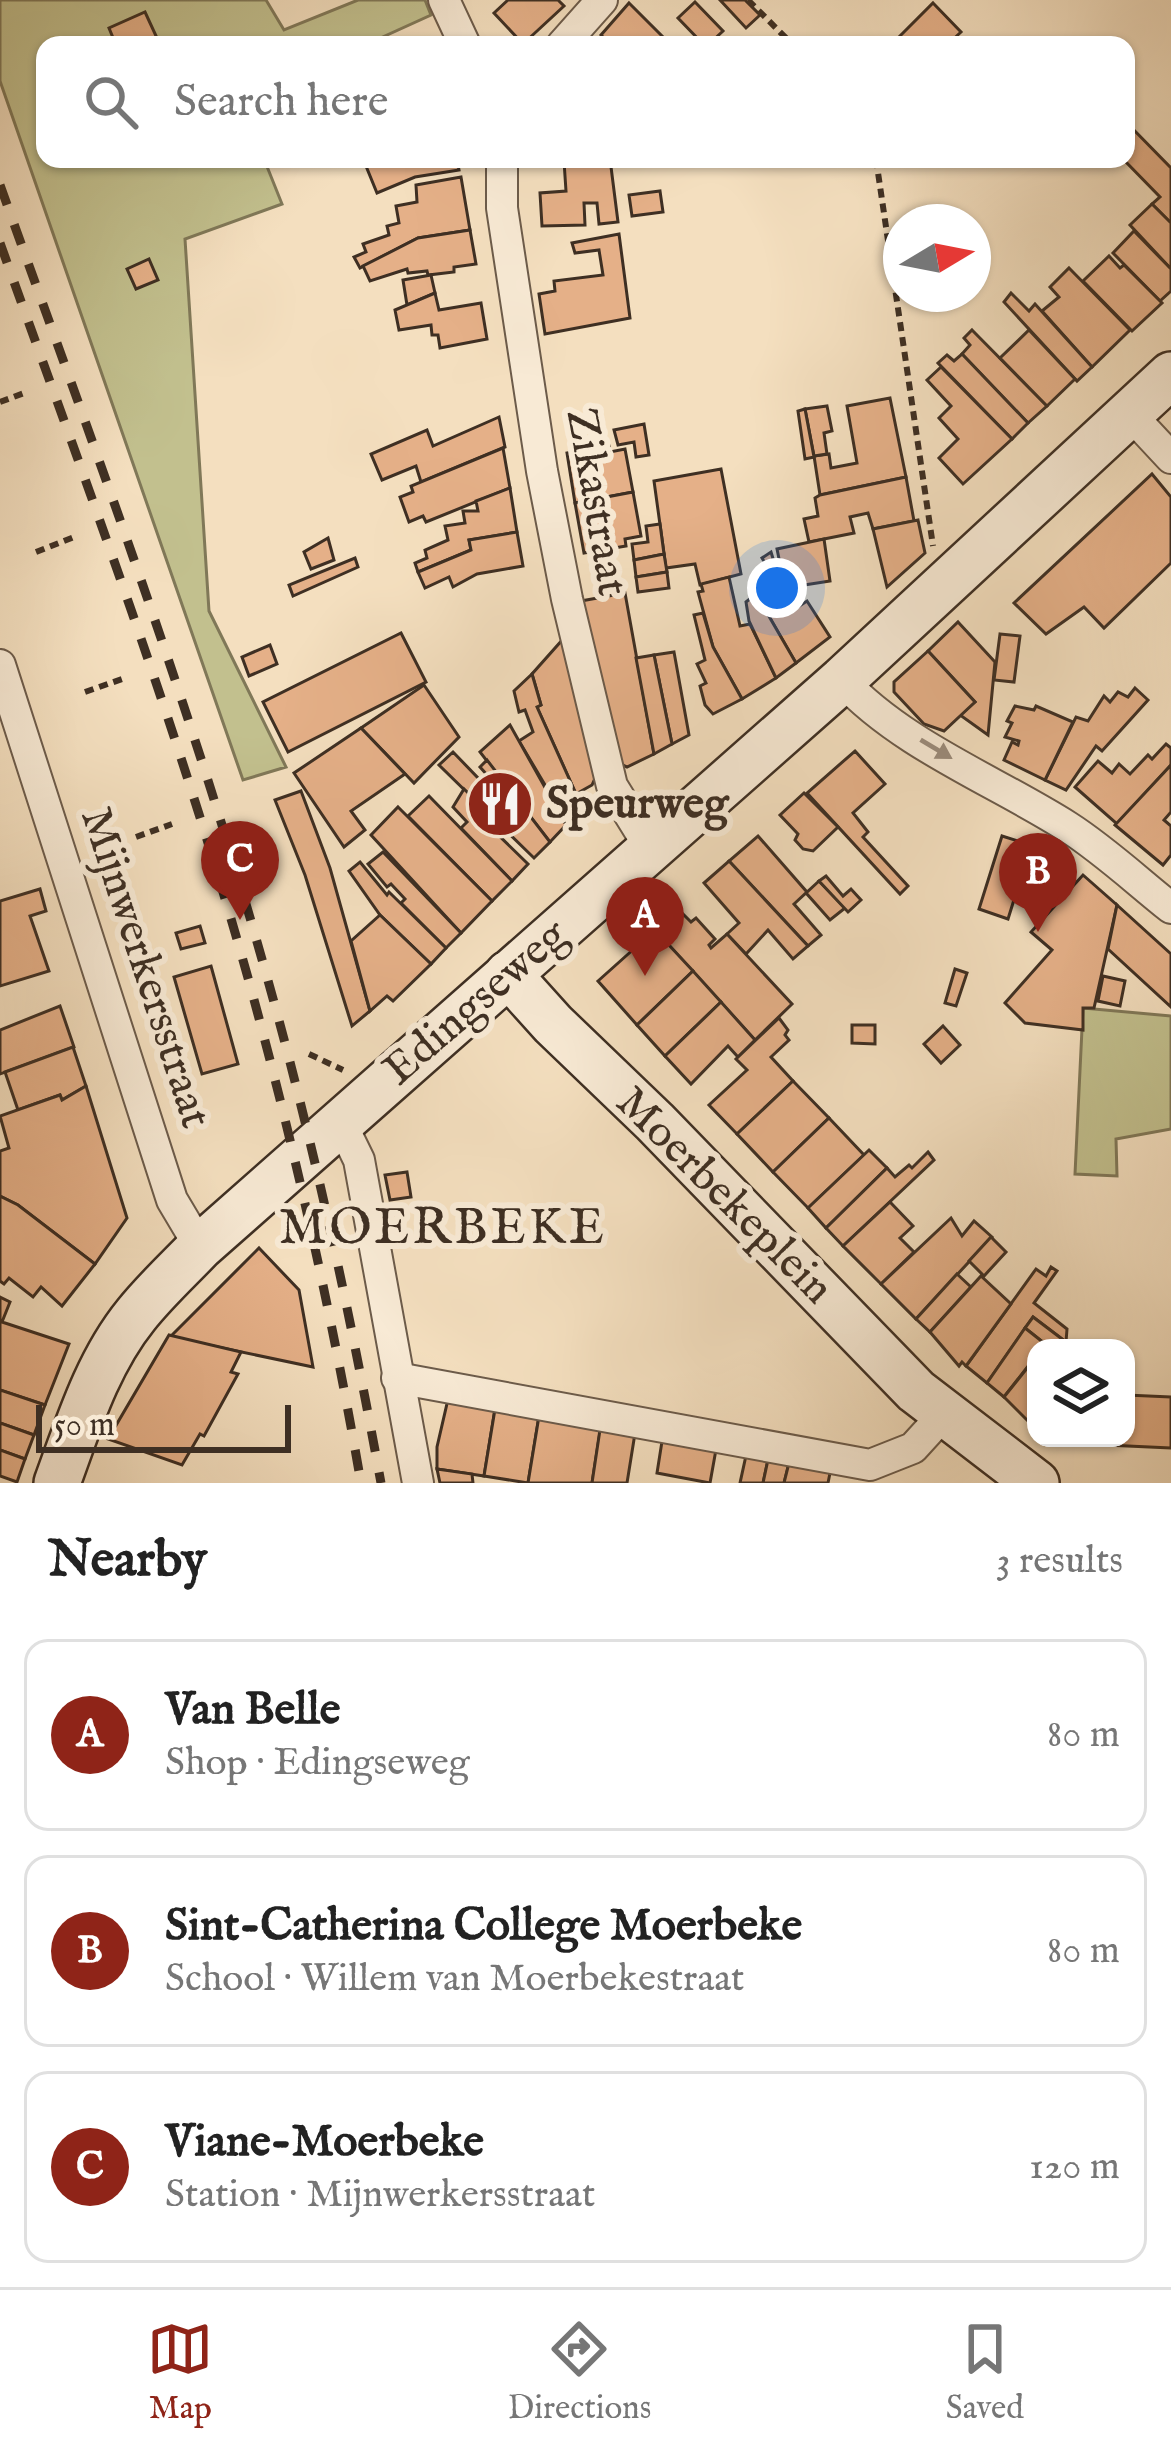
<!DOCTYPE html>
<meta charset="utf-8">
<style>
body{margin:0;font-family:"IM FELL English",serif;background:#f2f2f2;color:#222}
.controls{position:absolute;right:36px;bottom:36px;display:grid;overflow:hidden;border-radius:24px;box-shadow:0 3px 9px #0004}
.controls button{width:108px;height:108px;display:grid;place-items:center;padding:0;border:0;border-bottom:3px solid #e0e0e0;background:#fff;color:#222;font:60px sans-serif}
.compass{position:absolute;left:883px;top:204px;width:108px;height:108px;border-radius:50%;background:#fff;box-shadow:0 3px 9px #0004;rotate:80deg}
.scale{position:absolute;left:36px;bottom:30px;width:255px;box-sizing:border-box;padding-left:12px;border:6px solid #3e2f23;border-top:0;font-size:33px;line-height:42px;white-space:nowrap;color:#3e2f23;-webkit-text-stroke:9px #f8ead5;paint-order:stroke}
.you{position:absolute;left:777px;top:588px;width:42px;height:42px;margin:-30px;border:9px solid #fff;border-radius:50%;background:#1a73e8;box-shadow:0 0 0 18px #1a73e833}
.badge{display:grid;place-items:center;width:78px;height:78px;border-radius:50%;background:#8f2418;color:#fff;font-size:39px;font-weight:700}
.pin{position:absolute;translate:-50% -99px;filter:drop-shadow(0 3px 6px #0008)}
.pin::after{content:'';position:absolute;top:63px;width:42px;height:36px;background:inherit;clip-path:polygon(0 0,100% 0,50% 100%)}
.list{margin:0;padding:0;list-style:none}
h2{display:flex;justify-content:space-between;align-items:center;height:156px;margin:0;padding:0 48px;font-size:51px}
h2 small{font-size:39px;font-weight:400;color:#767676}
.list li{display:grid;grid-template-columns:78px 1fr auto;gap:36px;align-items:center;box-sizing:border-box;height:192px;margin:0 24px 24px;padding:0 24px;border:3px solid #e0e0e0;border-radius:24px}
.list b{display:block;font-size:45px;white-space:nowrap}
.list p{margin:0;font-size:39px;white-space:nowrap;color:#767676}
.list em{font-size:39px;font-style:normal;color:#767676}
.icon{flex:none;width:66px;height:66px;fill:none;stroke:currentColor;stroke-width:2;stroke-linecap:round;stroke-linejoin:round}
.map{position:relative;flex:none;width:1171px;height:1483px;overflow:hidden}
.search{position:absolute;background:#fff;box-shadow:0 3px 9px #0004;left:36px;right:36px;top:36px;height:132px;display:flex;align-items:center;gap:30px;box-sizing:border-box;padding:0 42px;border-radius:24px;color:#767676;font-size:45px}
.sheet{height:804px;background:#fff}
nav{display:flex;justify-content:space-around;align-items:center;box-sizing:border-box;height:168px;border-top:3px solid #e0e0e0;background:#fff;font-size:33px;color:#767676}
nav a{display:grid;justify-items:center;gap:6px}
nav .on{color:#8f2418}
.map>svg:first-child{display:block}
.green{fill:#c2c08e;stroke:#807858;stroke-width:3}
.building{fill:#e5b088;stroke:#3e2f23;stroke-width:3}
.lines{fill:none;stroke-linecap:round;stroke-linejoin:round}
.street-casing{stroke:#6c5b4a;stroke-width:34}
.secondary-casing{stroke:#3e2f23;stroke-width:50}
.path{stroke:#3e2f23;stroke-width:6;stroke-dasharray:9 6;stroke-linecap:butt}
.street{stroke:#f8ead5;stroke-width:30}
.secondary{stroke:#f8ead5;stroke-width:45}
.rail{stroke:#3e2f23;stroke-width:9;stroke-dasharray:21 21;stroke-linecap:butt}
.oneway{fill:#9b8c7c}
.labels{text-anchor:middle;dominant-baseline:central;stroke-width:12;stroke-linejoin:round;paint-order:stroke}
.street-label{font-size:45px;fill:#3e2f23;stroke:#f8ead5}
.poi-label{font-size:45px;font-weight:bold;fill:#3e2f23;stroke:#f8ead5;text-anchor:start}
.quarter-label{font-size:51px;letter-spacing:3px;fill:#3e2f23;stroke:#f8ead5}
</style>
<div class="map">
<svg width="1171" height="1483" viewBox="0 0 1171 1483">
<rect width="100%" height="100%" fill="#f4dfbf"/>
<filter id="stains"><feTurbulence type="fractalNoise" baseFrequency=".00167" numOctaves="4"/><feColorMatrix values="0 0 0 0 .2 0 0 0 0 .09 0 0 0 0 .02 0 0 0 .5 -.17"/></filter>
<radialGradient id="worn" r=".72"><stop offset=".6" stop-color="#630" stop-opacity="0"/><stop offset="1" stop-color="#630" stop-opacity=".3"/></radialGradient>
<!-- green -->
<g class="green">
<path d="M0 0H266L284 30 358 0H425L431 15 365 45H45V159H264L282 204 185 239 209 611 286 767 243 780 0 81Z"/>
<path d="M1083 1008 1171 1016V1129L1116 1139 1117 1176 1075 1174Z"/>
</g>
<!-- building -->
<g class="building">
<path d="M508 0H558L564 6 523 44 494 13Z"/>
<path d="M720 0H745L760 15 746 28Z"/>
<path d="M695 2 723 31 708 45H704L678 18Z"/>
<path d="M629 3 666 40 661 45H611L601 35Z"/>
<path d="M933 3 961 32 947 45H907L899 37Z"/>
<path d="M145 12 157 38 142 45H116L109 28Z"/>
<path d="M1129 125 1171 168V223L1152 204 1160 197 1123 159Z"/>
<path d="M383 159H457L459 170 415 177 377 193 366 166Z"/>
<path d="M610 159 618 222 599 224 597 203H584L585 225 542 226 540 193 566 191 564 161Z"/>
<path d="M461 177 470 230 418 238 360 268 354 257 366 252 363 244 389 235 387 226 399 223 396 206 417 202 416 185Z"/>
<path d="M660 191 663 212 632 216 629 195Z"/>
<path d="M1152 204 1171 223V269L1130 225Z"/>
<path d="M470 230 476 264 454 267V272L428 275 427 271 408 273 407 269 370 281 363 266 418 238Z"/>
<path d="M1134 231 1171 269V291L1160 301 1113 253Z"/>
<path d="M619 234 630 318 545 334 539 294 555 291 554 281 603 275 599 250 575 253 572 243Z"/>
<path d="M1109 256 1120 268 1124 265 1162 303 1132 331 1083 281Z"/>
<path d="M149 259 158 280 136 289 127 269Z"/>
<path d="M1069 268 1130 330 1092 367 1042 311 1059 297 1050 287Z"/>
<path d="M431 275 435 293 407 305 403 280Z"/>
<path d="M435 293 439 310 481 303 487 339 440 348 438 335H432L431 325 399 330 395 310Z"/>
<path d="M1011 293 1029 311 1035 304 1092 367 1077 381 1004 302Z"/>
<path d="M972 330 1047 406 1028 423 962 354 970 345 964 338Z"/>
<path d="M1029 330 1075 379 1047 406 1000 358Z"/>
<path d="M962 354 1028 423 1012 439 938 363 947 355 954 361Z"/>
<path d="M941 367 1012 439 963 484 939 458 958 439 939 418 951 406 927 380Z"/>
<path d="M890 398 906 477 820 495 814 456 829 454 831 468 857 463 847 406Z"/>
<path d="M827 406 832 431 824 433 827 454 814 456 805 409Z"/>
<path d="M805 409 814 457 805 459 798 411Z"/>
<path d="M499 417 505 447 421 482 416 466 382 480 371 454 427 430 433 446Z"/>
<path d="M644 424 649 455 636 457 634 442 618 445 614 430Z"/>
<path d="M609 446 610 452 625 449 633 492 575 503 567 453Z"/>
<path d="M503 448 510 488 426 522 423 516 409 522 400 497 413 492 411 486Z"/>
<path d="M721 469 741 574 700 585 695 564 666 568 654 481Z"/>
<path d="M1152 474 1171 497V563L1104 628 1084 607 1046 634 1014 603Z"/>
<path d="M906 477 914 521 873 529 868 513 850 517 854 533 809 542 804 519 818 516 815 498 820 495Z"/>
<path d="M510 488 517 532 469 540 471 550 418 572 415 563 427 558 425 550 448 540 445 526 465 523 463 511H478L476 501Z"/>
<path d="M633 492 641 536 625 539 626 546 584 553 575 503Z"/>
<path d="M918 520 925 553 887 587 873 529Z"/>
<path d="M660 524 664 554 634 560 632 544 648 542 646 526Z"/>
<path d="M517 532 523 566 477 574 453 587 449 577 425 588 418 572 471 550 469 540Z"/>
<path d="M328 538 334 560 311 569 304 552Z"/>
<path d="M824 539 830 581 785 588 777 549Z"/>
<path d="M771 552 775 565 769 568 777 579 756 594 752 579 768 568 762 558Z"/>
<path d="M664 554 667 572 636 577 634 560Z"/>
<path d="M355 558 358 567 293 596 289 585Z"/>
<path d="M667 572 669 588 638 592 636 577Z"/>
<path d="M729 577 740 626 750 624 776 678 742 699 713 647 698 592 703 591 701 584Z"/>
<path d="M777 579 795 609 807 601 830 637 796 663 756 594Z"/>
<path d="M625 593 654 754 627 767 615 761 581 601Z"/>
<path d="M756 594 796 663 776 678 749 621 746 602Z"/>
<path d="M703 613 713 647 742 699 713 714 705 705 700 686 706 683 697 664 705 660 694 615Z"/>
<path d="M958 622 995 662 988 735 960 715 975 702 928 651Z"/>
<path d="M401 633 426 682 288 752 263 702Z"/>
<path d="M1000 634 1020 636 1014 682 994 680Z"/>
<path d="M564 638 596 776 592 785 576 794 537 707 541 705 532 674Z"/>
<path d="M270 645 277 664 249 676 242 657Z"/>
<path d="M928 651 975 702 944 731 924 724 894 692V682Z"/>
<path d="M674 652 689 735 672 744 654 655Z"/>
<path d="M654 655 672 744 654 754 636 658Z"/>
<path d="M532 674 541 705 537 707 576 794 570 797 577 809 569 816 564 817 519 741 533 732 525 710 519 712 514 691Z"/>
<path d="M424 685 459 737 414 783 361 728Z"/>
<path d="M1135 688 1148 700 1102 751 1096 746 1066 790 1045 780 1076 717 1088 721 1104 696 1110 702 1118 692 1128 697Z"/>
<path d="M1015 706 1034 710 1036 706 1073 722 1045 780 1004 760 1012 742 1018 745 1019 741 1005 737 1012 723 1007 721Z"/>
<path d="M510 725 566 825 550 842 480 752Z"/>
<path d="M361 728 405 774 351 811 365 830 344 847 294 773Z"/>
<path d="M1166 744 1171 748V765L1117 824 1075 787 1098 761 1112 773 1119 764 1130 774 1148 755 1152 759Z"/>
<path d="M855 751 885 784 853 813 868 832 863 837 908 886 900 894 807 793Z"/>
<path d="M453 752 482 782 488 776 480 767 487 760 550 842 534 858 439 765Z"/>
<path d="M1171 765V812L1164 820 1171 826V855L1163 865 1115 825Z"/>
<path d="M464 789 495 819 488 825 528 864 512 881 461 828 467 822 453 807Z"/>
<path d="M301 791 330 868 370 1011 352 1026 305 875 275 800Z"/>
<path d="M804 793 838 827 813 851 803 849 795 840 798 834 780 815Z"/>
<path d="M429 796 512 881 492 901 408 816Z"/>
<path d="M398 807 492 901 461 933 371 835Z"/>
<path d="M758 836 807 892 819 881 845 908 830 920 806 893 794 904 821 935 808 946 729 861Z"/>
<path d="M1002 836 1031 845 1008 919 979 909Z"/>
<path d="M383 852 461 933 446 948 401 903 405 899 391 884 387 887 368 864Z"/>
<path d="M729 861 808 946 793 959 768 930 746 954 727 934 739 923 704 883Z"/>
<path d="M360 862 387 895 389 892 446 948 431 964 380 915 349 871Z"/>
<path d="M1083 875 1117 905 1094 1008H1083V1030L1025 1023 1005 1003 1052 950 1031 932Z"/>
<path d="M826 876 843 896 851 889 861 900 848 912 819 881Z"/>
<path d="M40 889 46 911 30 916 49 971 0 986V901Z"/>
<path d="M1117 905 1171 954V1007L1108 949Z"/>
<path d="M676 907 691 922 696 918 715 939 709 945 711 948 727 934 792 1004 755 1040 655 930Z"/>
<path d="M380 915 431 964 393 1001 387 996 370 1011 351 941Z"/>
<path d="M200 926 205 943 181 949 176 933Z"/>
<path d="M655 930 693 971 637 1025 598 981Z"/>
<path d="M211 966 238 1064 202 1074 174 977Z"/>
<path d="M955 969 967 973 956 1006 945 1003Z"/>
<path d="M693 971 721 1002 665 1056 637 1025Z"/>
<path d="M1103 976 1125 981 1120 1006 1098 1001Z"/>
<path d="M721 1002 755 1040 738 1057 728 1046 691 1084 665 1056Z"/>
<path d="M60 1006 74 1047 0 1074V1030Z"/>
<path d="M779 1018 788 1030 785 1035 789 1040 771 1057 793 1081 737 1134 709 1105 747 1070 736 1059Z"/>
<path d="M852 1025H875V1044L852 1043Z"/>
<path d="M943 1026 960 1045 941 1063 924 1044Z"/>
<path d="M73 1047 86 1086 62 1100 60 1095 18 1110 5 1072Z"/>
<path d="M793 1081 829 1118 773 1172 737 1134Z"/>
<path d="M86 1086 127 1218 95 1264 18 1205 0 1196V1151L9 1148 0 1116 60 1095 62 1100Z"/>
<path d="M829 1118 864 1155 808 1208 773 1172Z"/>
<path d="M869 1150 887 1168 826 1228 808 1208Z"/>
<path d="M928 1152 934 1160 843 1246 826 1228 887 1168 895 1177 909 1165 912 1168Z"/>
<path d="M407 1172 411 1197 390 1200 385 1175Z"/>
<path d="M0 1196 18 1205 95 1264 62 1306 41 1287 33 1297 9 1278 4 1284 0 1281Z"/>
<path d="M890 1202 913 1226 900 1238 914 1252 881 1284 843 1246Z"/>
<path d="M951 1218 962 1236 974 1221 992 1237 916 1319 881 1284Z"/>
<path d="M991 1237 1006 1252 984 1276 969 1261Z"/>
<path d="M259 1248 299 1290 313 1367 170 1337Z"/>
<path d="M1051 1267 1057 1271 1034 1303 1067 1329 1066 1342 1033 1317 987 1383 966 1366 1036 1269 1046 1276Z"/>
<path d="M957 1274 971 1287 930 1332 916 1319Z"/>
<path d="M981 1276 1011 1304 966 1366 962 1362 959 1366 930 1332Z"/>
<path d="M0 1297 10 1302 2 1322 69 1344 45 1405 0 1390Z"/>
<path d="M1033 1317 1066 1342V1348H1042L1044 1343 1025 1328Z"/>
<path d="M1025 1328 1044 1343 1036 1348V1356L1004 1397 987 1383Z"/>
<path d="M169 1335 241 1352 231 1372 238 1374 204 1436 200 1434 182 1465 108 1439Z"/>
<path d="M1028 1367 1036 1374V1422L1031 1424 1004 1397Z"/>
<path d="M0 1390 45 1405 34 1435 0 1423Z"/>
<path d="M449 1395 496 1403 484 1476 437 1469V1447Z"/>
<path d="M1126 1395 1171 1397V1448L1107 1445 1108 1438H1126Z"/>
<path d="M496 1403 540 1410 528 1483 484 1476Z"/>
<path d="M540 1410 602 1419 592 1483H528Z"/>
<path d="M0 1423 34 1435 25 1459 0 1450Z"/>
<path d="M601 1423 636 1427 627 1483H592Z"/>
<path d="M663 1435 717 1444 710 1483 657 1473Z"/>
<path d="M0 1450 25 1459 17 1482 0 1476Z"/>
<path d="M747 1451 769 1455 763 1483H740Z"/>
<path d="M769 1455 790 1459 784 1483H763Z"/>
<path d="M790 1459 831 1468 828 1483H784Z"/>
<path d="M437 1469 472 1474 473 1483H440Z"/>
</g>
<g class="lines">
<!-- street casing -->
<g class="street-casing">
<g id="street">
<path d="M444 0 465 45"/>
<path d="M562 45 602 0"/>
<path d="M502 159V208L542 471 567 599 612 786 651 849"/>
<path d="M1130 414 1171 458"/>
<path d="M0 665 172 1200 200 1247"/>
<path d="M842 680C902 745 994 780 1068 827 1104 850 1137 881 1171 908"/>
<path d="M341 1123 359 1160 418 1483"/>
<path d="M397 1378 870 1465 913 1448 944 1414"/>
</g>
</g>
<!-- secondary casing -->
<g class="secondary-casing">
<g id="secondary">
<path d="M508 974 553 1024 655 1122 916 1391 1036 1483"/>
<path d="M57 1483C78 1426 97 1363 136 1315 155 1291 179 1269 200 1247L842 680 1171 375"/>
</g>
</g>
<!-- path -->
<g class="path">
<path d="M748 0 793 45"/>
<path d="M876 159 933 546"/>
<path d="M0 402 24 393"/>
<path d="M36 552 74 537"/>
<path d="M85 692 122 679"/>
<path d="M136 837 172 824"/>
<path d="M309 1054 343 1070"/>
</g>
<!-- street -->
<use href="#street" class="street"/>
<!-- secondary -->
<use href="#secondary" class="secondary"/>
<!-- rail -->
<g class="rail">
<path d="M0 185C94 447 192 709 267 977 314 1144 350 1313 381 1483"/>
<path d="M0 243C88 488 180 734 250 985 295 1149 332 1315 361 1483"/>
</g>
</g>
<!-- one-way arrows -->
<defs><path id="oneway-solid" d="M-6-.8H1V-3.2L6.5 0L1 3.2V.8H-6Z" transform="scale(3)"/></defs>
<use class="oneway" href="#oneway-solid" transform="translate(936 749) rotate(31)"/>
<!-- icons -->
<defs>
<g id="restaurant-disc" transform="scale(3.45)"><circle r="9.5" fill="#8f2418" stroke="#f8ead5"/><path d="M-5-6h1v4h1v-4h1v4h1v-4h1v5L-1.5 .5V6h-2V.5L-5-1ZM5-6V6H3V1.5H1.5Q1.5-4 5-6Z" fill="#fff"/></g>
</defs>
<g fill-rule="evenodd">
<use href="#restaurant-disc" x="500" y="804"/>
</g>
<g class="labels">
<!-- street labels -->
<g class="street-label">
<text transform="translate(596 502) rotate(80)">Zikastraat</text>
<text transform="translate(145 968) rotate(72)">Mijnwerkersstraat</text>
<text transform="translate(476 1003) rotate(-41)">Edingseweg</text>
<text transform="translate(724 1196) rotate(45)">Moerbekeplein</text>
</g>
<!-- poi labels -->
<g class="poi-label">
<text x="546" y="804">Speurweg</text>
</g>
<!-- quarter labels -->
<g class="quarter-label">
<text x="443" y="1229">MOERBEKE</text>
</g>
</g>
<rect width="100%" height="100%" filter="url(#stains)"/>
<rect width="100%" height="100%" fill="url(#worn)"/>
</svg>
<div class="controls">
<button><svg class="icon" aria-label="layers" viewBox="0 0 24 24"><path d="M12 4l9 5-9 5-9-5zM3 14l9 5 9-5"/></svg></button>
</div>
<svg class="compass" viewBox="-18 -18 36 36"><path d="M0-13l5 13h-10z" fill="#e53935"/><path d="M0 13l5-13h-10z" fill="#767676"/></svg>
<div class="scale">50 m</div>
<div class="you"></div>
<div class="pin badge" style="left:645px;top:976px">A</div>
<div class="pin badge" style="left:1038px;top:932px">B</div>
<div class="pin badge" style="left:240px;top:920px">C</div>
<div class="search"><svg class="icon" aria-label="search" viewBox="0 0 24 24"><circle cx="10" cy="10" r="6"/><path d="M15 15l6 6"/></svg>Search here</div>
</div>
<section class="sheet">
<h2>Nearby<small>3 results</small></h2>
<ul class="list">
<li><span class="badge">A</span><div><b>Van Belle</b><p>Shop · Edingseweg</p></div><em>80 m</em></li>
<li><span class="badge">B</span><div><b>Sint-Catherina College Moerbeke</b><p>School · Willem van Moerbekestraat</p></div><em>80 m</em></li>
<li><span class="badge">C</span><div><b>Viane-Moerbeke</b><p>Station · Mijnwerkersstraat</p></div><em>120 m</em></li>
</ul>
</section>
<nav>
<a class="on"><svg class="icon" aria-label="map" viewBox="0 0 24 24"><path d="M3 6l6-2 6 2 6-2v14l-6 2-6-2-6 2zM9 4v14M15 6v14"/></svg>Map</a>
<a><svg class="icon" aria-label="directions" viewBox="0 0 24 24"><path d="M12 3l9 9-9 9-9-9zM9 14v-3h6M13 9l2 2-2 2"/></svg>Directions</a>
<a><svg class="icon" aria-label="saved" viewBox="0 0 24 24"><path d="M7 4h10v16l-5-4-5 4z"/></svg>Saved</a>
</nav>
